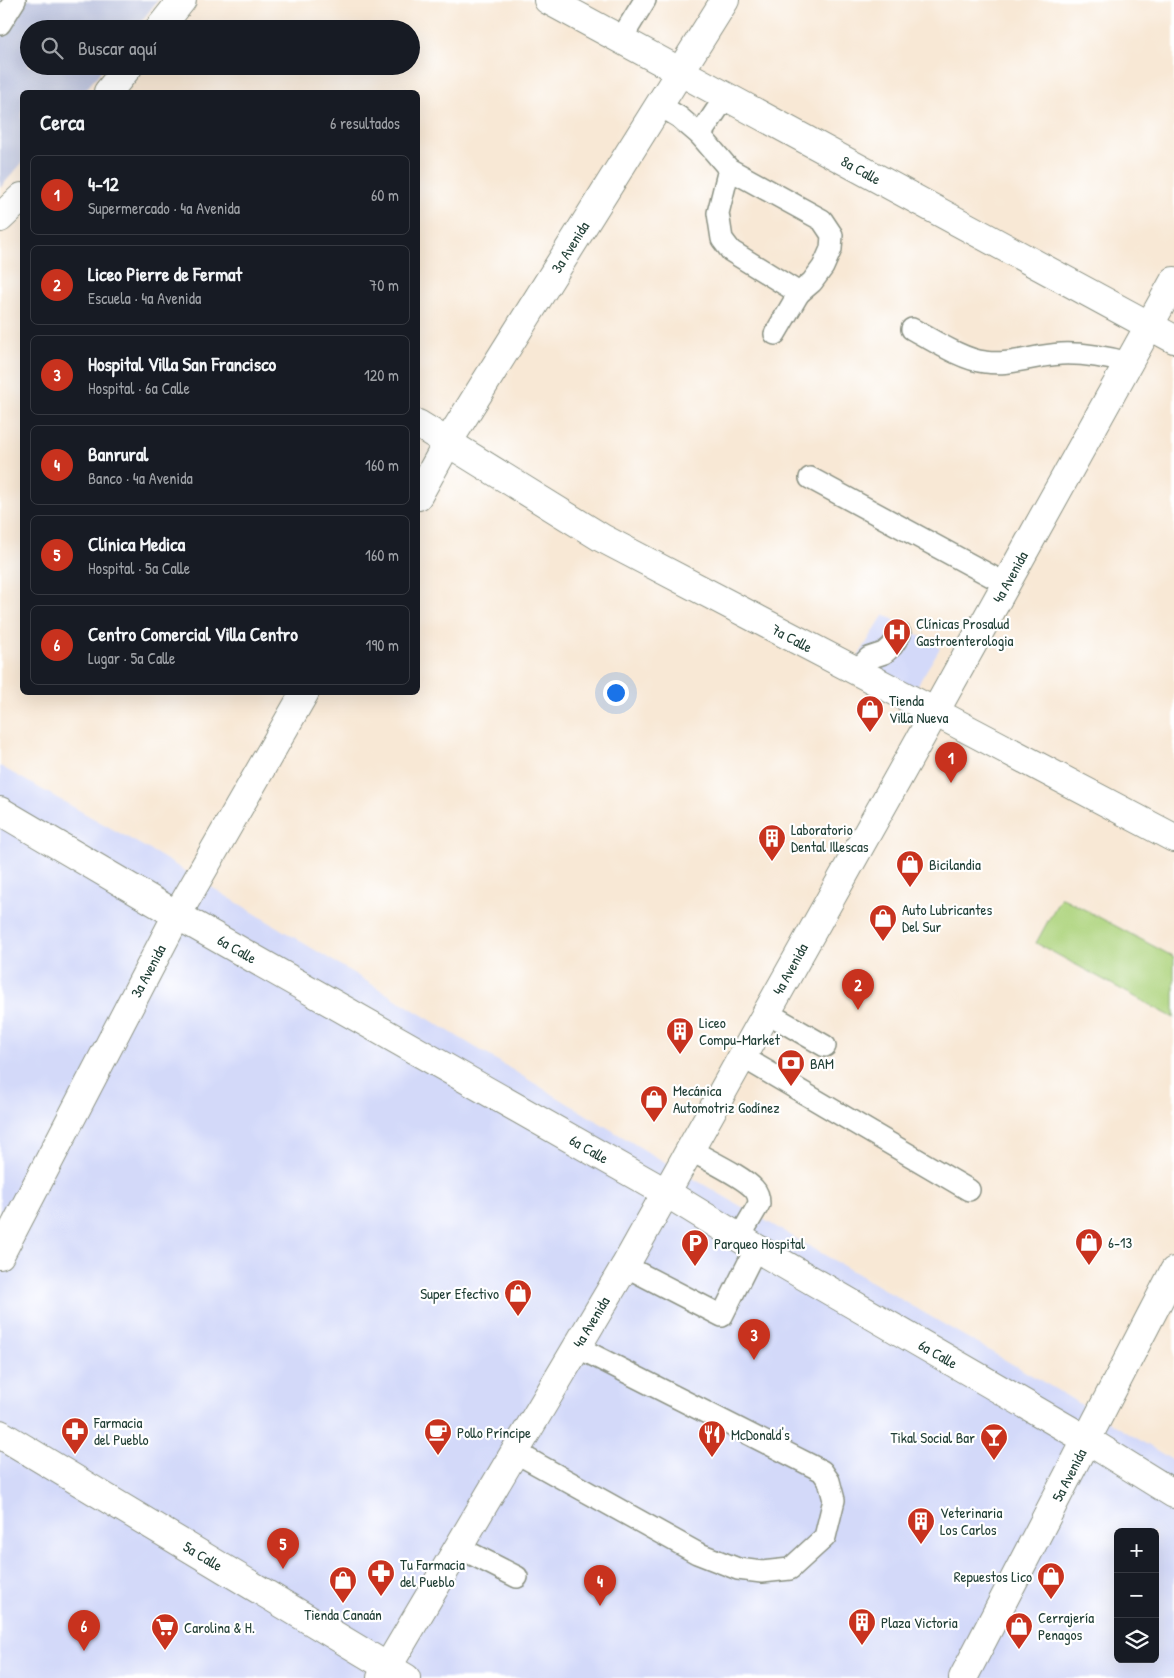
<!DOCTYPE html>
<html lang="es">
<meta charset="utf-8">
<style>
body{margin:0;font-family:"Patrick Hand",sans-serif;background:#242831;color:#f1f3f6}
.controls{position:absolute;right:15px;bottom:15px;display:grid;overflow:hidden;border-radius:8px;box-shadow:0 5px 20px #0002}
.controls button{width:45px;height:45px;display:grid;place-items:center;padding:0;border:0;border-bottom:1px solid #363941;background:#171b24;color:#f1f3f6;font:25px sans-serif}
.you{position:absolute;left:615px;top:692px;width:18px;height:18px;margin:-12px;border:4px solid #fff;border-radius:50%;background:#1a73e8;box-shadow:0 0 0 8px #1a73e833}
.badge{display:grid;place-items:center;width:32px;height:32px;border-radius:50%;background:#c8321e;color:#fff;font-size:16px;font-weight:700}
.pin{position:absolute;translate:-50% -41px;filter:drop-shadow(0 1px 2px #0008)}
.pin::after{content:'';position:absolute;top:26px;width:18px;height:15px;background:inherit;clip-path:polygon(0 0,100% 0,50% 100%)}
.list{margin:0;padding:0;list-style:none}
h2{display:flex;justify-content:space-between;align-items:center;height:65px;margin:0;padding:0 20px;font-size:21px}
h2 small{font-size:16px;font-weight:400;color:#9ea1a6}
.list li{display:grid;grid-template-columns:32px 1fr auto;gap:15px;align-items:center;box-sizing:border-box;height:80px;margin:0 10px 10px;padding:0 10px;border:1px solid #363941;border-radius:8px}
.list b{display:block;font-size:19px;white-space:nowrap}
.list p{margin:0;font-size:16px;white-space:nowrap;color:#9ea1a6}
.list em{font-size:16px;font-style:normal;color:#9ea1a6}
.icon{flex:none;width:28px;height:28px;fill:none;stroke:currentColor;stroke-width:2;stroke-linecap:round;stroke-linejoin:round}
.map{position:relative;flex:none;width:1174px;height:1678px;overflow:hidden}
.search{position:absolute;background:#171b24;box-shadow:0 5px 20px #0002;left:20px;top:20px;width:400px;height:55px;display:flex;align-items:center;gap:12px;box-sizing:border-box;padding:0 18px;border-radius:28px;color:#9ea1a6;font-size:19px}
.panel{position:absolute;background:#171b24;box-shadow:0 5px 20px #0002;left:20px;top:90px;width:400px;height:605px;border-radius:8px}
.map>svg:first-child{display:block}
.built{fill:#d3d9f9;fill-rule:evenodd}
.industrial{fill:#bcc3de}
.green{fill:#aed47e;stroke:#668859}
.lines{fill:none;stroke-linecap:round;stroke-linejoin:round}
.lane-casing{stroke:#8c9284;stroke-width:24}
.street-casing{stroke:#8c9284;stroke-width:30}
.secondary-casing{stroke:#8c9284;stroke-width:30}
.primary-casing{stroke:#8c9284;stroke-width:30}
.lane{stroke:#fff;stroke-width:21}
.street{stroke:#fff;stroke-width:28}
.secondary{stroke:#fff;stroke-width:28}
.primary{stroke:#fff;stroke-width:28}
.labels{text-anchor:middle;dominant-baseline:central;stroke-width:4.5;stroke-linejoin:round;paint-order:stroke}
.street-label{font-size:15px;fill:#1f3d34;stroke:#fff}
.poi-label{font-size:15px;fill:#1f3d34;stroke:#fff;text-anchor:start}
</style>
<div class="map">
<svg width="1174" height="1678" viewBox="0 0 1174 1678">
<rect width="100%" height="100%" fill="#fff"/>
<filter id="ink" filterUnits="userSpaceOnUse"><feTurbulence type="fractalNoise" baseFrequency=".02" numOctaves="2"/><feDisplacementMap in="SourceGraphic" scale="10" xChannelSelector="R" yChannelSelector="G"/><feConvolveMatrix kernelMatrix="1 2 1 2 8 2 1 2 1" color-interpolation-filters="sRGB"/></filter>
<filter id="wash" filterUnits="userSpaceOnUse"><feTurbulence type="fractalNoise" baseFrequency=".0096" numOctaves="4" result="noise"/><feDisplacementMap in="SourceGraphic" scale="20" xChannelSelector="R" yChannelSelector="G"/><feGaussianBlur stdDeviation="1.12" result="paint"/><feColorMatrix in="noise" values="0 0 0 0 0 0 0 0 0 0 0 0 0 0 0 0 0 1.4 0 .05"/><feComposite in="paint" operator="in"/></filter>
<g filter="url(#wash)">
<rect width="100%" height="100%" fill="#f8e8d5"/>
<!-- built -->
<g class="built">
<path d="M884 614 940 648 909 699 853 665Z"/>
<path d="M0 766 157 854 651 1154 1057 1390 1174 1461V1678H0ZM1118 1532H1155V1659H1118Z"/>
</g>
<!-- industrial -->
<path class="industrial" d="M0 0H158L135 29H29V66H105L84 92H22V163L0 188Z"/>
<!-- green -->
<path class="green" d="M1061 897 1174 957V1018L1036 943Z"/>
</g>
<g filter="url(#ink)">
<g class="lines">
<!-- lane casing -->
<g class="lane-casing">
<g id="lane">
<path d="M0 24 15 0"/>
<path d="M621 39 645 0"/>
<path d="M659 105 679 117 700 135 729 169 822 220 832 235 831 249 823 267 812 282 799 293 731 251 722 239 718 213 729 169"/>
<path d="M700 135 726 96"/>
<path d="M912 329C931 339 963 360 985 362 1010 366 1035 355 1061 354 1084 353 1106 357 1128 363"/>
<path d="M775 334 799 293"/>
<path d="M810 478 1006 584"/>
<path d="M856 671 869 658 884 653 892 646 900 634"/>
<path d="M766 1012 825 1046"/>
<path d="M741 1056 969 1190"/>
<path d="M689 1149C705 1159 743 1176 754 1189 758 1193 759 1199 759 1204L739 1238"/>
<path d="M625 1266 722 1316 756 1248"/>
<path d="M515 1452 697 1553 738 1569 762 1572 790 1569 825 1537 834 1500 829 1481 822 1471 577 1347"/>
<path d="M458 1547 517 1577"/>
</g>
</g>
<!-- street casing -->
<g class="street-casing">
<g id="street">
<path d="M548 0 1174 339"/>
<path d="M159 29 182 0"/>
<path d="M108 92 129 66"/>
<path d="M0 218 22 197"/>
<path d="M418 424 602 538 935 712"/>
<path d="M418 496 448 442 725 0"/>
<path d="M0 811 177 915 665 1192 756 1248 1087 1440 1174 1494"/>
<path d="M0 1255 177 915 305 692"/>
</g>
</g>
<!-- secondary casing -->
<g class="secondary-casing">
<path id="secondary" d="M935 712 1174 838"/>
</g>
<!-- primary casing -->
<g class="primary-casing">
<g id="primary">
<path d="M0 1434 406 1678"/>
<path d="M381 1678 625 1266 935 712 1174 281"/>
<path d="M963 1678 1174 1271"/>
</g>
</g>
<!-- lane -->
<use href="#lane" class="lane"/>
<!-- street -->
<use href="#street" class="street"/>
<!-- secondary -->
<use href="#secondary" class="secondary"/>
<!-- primary -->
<use href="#primary" class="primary"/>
</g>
</g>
<!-- icons -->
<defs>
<g id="hospital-pin" transform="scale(1.4375)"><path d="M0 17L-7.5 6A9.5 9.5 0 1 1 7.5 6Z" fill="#c8321e" stroke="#fff"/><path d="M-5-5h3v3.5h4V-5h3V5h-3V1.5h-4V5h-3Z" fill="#fff"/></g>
<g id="shop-pin" transform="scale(1.4375)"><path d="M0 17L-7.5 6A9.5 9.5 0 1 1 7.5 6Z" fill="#c8321e" stroke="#fff"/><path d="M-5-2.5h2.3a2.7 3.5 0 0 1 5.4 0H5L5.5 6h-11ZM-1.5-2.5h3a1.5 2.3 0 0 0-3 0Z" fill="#fff"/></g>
<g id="building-pin" transform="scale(1.4375)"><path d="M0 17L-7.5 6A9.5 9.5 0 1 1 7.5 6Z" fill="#c8321e" stroke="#fff"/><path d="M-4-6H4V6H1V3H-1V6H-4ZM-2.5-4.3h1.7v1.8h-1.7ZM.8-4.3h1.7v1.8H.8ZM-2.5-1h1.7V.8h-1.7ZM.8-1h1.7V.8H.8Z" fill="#fff"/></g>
<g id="bank-pin" transform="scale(1.4375)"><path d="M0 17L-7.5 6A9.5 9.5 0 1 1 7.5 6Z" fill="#c8321e" stroke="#fff"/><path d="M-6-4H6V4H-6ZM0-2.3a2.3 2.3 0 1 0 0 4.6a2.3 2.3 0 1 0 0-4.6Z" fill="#fff"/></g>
<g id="parking-pin" transform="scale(1.4375)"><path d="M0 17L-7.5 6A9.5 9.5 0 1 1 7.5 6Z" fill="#c8321e" stroke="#fff"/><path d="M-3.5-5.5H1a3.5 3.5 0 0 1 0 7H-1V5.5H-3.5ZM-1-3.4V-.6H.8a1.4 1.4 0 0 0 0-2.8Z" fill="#fff"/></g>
<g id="pharmacy-pin" transform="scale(1.4375)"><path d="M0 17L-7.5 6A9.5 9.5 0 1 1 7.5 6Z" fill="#c8321e" stroke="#fff"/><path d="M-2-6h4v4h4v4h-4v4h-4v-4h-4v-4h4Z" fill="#fff"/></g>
<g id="cafe-pin" transform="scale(1.4375)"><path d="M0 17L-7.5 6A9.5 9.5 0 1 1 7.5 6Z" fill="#c8321e" stroke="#fff"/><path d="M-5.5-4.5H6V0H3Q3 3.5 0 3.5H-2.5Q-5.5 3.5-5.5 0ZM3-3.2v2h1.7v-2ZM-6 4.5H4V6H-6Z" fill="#fff"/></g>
<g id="restaurant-pin" transform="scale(1.4375)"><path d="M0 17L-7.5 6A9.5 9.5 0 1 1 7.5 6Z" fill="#c8321e" stroke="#fff"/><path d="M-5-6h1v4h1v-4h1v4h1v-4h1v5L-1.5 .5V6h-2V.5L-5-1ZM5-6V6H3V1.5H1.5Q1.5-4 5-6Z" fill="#fff"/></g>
<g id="bar-pin" transform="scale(1.4375)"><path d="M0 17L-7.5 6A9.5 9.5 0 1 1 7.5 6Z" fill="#c8321e" stroke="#fff"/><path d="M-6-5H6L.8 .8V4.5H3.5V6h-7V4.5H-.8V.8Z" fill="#fff"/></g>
<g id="supermarket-pin" transform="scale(1.4375)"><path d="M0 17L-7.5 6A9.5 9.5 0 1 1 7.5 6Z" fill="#c8321e" stroke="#fff"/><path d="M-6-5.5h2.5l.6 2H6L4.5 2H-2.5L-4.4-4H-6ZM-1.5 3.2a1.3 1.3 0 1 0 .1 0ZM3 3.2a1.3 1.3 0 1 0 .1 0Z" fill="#fff"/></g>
</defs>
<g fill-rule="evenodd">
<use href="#hospital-pin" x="897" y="632"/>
<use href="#shop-pin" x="870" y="709"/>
<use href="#building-pin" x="772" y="838"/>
<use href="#shop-pin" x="910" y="864"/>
<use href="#shop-pin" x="883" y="918"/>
<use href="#building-pin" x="680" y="1031"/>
<use href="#bank-pin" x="791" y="1063"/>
<use href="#shop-pin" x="654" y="1099"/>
<use href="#shop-pin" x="1089" y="1242"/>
<use href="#parking-pin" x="695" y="1243"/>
<use href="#shop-pin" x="518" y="1293"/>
<use href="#pharmacy-pin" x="75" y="1431"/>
<use href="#cafe-pin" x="438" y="1432"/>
<use href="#restaurant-pin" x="712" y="1434"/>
<use href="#bar-pin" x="994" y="1437"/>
<use href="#building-pin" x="921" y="1521"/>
<use href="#pharmacy-pin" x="381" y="1573"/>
<use href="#shop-pin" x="1051" y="1576"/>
<use href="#shop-pin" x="343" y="1580"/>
<use href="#building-pin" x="862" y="1622"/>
<use href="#shop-pin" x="1019" y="1626"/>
<use href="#supermarket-pin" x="165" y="1627"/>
</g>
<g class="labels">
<!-- street labels -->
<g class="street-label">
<text transform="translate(861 170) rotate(29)">8a Calle</text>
<text transform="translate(570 247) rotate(-58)">3a Avenida</text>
<text transform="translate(1010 577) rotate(-61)">4a Avenida</text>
<text transform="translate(792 638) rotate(28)">7a Calle</text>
<text transform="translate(237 949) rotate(30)">6a Calle</text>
<text transform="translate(790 969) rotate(-61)">4a Avenida</text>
<text transform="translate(148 971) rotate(-62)">3a Avenida</text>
<text transform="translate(589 1149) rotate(30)">6a Calle</text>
<text transform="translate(591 1322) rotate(-59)">4a Avenida</text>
<text transform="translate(938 1354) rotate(30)">6a Calle</text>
<text transform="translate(1069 1475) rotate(-63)">5a Avenida</text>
<text transform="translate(203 1556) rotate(31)">5a Calle</text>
</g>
<!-- poi labels -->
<g class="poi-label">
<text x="916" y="623">Clínicas Prosalud<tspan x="916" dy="17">Gastroenterologia</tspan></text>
<text x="889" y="700">Tienda<tspan x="889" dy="17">Villa Nueva</tspan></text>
<text x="791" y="829">Laboratorio<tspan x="791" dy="17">Dental Illescas</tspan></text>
<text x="929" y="864">Bicilandia</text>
<text x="902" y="909">Auto Lubricantes<tspan x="902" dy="17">Del Sur</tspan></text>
<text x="699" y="1022">Liceo<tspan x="699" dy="17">Compu-Market</tspan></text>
<text x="810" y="1063">BAM</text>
<text x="673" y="1090">Mecánica<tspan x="673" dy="17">Automotriz Godínez</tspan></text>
<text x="1108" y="1242">6-13</text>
<text x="714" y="1243">Parqueo Hospital</text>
<text x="499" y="1293" text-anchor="end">Super Efectivo</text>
<text x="94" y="1422">Farmacia<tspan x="94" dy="17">del Pueblo</tspan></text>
<text x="457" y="1432">Pollo Príncipe</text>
<text x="731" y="1434">McDonald's</text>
<text x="975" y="1437" text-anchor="end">Tikal Social Bar</text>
<text x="940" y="1512">Veterinaria<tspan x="940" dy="17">Los Carlos</tspan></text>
<text x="400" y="1564">Tu Farmacia<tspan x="400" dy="17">del Pueblo</tspan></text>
<text x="1032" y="1576" text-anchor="end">Repuestos Lico</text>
<text x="343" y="1614" text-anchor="middle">Tienda Canaán</text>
<text x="1038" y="1617">Cerrajería<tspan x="1038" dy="17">Penagos</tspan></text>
<text x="881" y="1622">Plaza Victoria</text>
<text x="184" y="1627">Carolina &amp; H.</text>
</g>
</g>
</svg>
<div class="controls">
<button>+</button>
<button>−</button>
<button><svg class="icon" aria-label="layers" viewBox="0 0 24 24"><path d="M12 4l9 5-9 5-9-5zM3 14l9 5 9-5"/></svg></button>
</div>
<div class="you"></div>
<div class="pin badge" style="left:951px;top:783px">1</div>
<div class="pin badge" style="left:858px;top:1010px">2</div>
<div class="pin badge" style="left:754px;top:1360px">3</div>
<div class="pin badge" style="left:600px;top:1606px">4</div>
<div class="pin badge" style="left:283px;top:1569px">5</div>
<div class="pin badge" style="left:84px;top:1651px">6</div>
<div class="search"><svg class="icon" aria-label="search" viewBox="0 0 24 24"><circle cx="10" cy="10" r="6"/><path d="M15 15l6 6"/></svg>Buscar aquí</div>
<section class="panel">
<h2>Cerca<small>6 resultados</small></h2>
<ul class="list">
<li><span class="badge">1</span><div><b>4-12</b><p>Supermercado · 4a Avenida</p></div><em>60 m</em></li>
<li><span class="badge">2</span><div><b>Liceo Pierre de Fermat</b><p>Escuela · 4a Avenida</p></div><em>70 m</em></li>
<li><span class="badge">3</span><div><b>Hospital Villa San Francisco</b><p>Hospital · 6a Calle</p></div><em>120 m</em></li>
<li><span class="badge">4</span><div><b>Banrural</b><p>Banco · 4a Avenida</p></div><em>160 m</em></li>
<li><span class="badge">5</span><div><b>Clínica Medica</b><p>Hospital · 5a Calle</p></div><em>160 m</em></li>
<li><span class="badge">6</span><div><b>Centro Comercial Villa Centro</b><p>Lugar · 5a Calle</p></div><em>190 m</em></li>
</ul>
</section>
</div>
